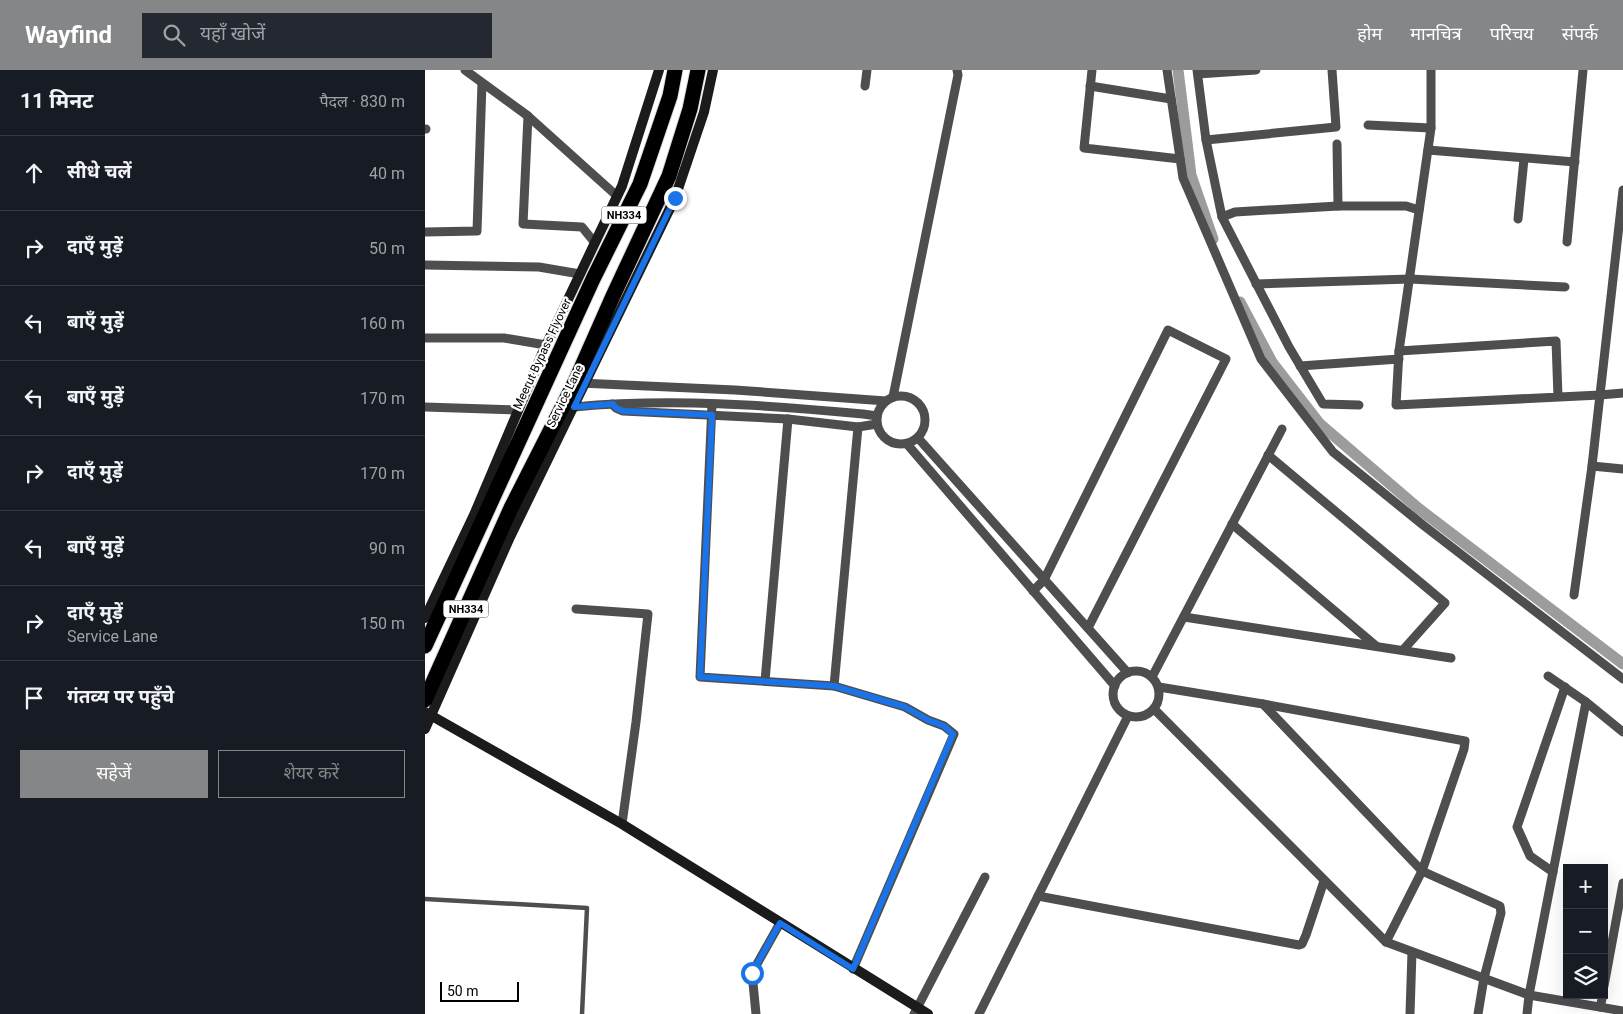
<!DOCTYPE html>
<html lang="hi">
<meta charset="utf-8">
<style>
body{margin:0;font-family:Roboto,"Noto Sans Devanagari",sans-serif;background:#242831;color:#f1f3f6}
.controls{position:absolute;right:15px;bottom:15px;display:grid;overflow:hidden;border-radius:0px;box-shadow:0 5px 20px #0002}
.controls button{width:45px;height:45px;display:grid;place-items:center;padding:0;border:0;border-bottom:1px solid #363941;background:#171b24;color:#f1f3f6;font:25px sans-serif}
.scale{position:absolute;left:15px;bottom:12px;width:79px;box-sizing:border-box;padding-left:5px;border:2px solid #000;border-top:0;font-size:14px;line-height:18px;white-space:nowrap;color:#000;-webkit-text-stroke:4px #fff;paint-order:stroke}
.stop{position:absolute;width:15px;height:15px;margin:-11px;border:4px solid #1a73e8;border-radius:50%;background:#fff}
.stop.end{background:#1a73e8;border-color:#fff;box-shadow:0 1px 5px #0008}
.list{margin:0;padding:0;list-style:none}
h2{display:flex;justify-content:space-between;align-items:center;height:65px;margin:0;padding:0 20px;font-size:21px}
h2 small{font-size:16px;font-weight:400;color:#9ea1a6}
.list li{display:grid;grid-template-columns:32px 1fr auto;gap:15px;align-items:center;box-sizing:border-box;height:75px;padding:0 20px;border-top:1px solid #363941}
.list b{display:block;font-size:19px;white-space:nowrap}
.list p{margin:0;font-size:16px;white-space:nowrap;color:#9ea1a6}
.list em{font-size:16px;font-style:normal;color:#9ea1a6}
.actions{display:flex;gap:10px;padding:15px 20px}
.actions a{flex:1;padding:11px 0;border:1px solid #858687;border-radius:0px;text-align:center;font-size:18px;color:#858687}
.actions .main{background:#858687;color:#fff}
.icon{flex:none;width:28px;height:28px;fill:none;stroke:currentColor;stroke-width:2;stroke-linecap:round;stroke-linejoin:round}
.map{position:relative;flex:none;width:1198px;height:944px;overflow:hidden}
header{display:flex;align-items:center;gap:30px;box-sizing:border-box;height:70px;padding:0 25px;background:#858687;color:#fff}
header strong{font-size:24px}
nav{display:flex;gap:28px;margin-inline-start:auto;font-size:18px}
.search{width:350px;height:45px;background:#242831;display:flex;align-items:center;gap:12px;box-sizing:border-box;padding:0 18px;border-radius:0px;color:#9ea1a6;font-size:19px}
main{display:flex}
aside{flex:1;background:#171b24}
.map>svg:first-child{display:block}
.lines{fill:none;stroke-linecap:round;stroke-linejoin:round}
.canal{stroke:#9c9c9c;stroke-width:11}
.highway-casing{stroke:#dbdbdb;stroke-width:17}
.lane{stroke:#4e4e4e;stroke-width:4.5}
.street{stroke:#4e4e4e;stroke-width:9}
.secondary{stroke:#1b1b1b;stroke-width:10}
.highway{stroke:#000;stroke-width:15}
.route{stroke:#1a73e8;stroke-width:6}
.labels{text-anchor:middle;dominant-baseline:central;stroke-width:4.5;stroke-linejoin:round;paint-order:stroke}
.shield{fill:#fff;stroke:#4c4c4c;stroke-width:1}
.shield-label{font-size:11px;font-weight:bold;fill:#000}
.street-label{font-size:12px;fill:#000;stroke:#fff}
</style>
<header>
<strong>Wayfind</strong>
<div class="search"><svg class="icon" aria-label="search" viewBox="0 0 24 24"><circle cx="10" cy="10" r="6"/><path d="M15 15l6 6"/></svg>यहाँ खोजें</div>
<nav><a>होम</a><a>मानचित्र</a><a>परिचय</a><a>संपर्क</a></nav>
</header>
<main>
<aside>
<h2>11 मिनट<small>पैदल · 830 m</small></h2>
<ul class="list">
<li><svg class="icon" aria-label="ahead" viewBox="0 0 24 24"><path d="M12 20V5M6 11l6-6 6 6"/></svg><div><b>सीधे चलें</b></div><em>40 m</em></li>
<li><svg class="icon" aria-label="right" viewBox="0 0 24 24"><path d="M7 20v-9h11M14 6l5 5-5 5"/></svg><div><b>दाएँ मुड़ें</b></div><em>50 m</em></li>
<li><svg class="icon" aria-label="left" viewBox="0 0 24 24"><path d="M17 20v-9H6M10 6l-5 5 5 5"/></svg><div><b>बाएँ मुड़ें</b></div><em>160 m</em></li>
<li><svg class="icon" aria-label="left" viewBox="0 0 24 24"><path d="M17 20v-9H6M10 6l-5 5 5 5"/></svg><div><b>बाएँ मुड़ें</b></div><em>170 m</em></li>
<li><svg class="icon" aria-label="right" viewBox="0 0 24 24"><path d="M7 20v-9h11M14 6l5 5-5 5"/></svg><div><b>दाएँ मुड़ें</b></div><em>170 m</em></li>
<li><svg class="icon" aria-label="left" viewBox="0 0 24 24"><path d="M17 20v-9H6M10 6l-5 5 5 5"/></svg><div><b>बाएँ मुड़ें</b></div><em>90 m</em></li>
<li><svg class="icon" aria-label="right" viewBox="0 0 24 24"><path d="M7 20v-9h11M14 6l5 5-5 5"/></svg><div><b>दाएँ मुड़ें</b><p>Service Lane</p></div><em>150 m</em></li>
<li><svg class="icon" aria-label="arrive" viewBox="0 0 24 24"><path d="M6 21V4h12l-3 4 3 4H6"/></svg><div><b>गंतव्य पर पहुँचे</b></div></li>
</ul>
<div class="actions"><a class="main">सहेजें</a><a>शेयर करें</a></div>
</aside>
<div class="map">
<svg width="1198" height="944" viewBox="0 0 1198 944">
<rect width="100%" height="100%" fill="#fff"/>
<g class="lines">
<!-- canal -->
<g class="canal">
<path d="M753 0 766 105 788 169"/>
<path d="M815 232 847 292 895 354 993 438 1198 594"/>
</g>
<!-- highway casing -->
<g class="highway-casing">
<g id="highway">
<path d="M0 576 168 209 215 114 245 26 250 0"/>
<path d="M0 630 86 438 150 312 188 226 244 106 265 39 273 0"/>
</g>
</g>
<!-- lane -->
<path class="lane" d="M0 829 162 838 157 944"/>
<!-- street -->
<g class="street">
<path d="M40 0 103 46 192 126"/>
<path d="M667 0 659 78 755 89"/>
<path d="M742 0 758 108 836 289 908 382 998 455 1198 609"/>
<path d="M772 0 781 70 797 147 864 277 898 334 934 335"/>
<path d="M773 4 831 0"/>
<path d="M440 16 442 0"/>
<path d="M665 16 746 29"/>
<path d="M103 46 98 154 157 157 170 173"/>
<path d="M943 55 1006 58"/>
<path d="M0 59H1"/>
<path d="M781 70 911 57 907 0"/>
<path d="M912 74 913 136"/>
<path d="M1003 80 1150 92"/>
<path d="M797 147 810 142 913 136H981L994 140"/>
<path d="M1093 149 1099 89"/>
<path d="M0 162 52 161 57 13"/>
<path d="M1142 172 1158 0"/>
<path d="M0 195 114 197 155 204"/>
<path d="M831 214 985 209 1140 217"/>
<path d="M0 268H79L121 275"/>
<path d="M974 281 1006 58V0"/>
<path d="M875 296 974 289"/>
<path d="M155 313 310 320 461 331"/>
<circle cx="476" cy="350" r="24"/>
<path d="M468 327 533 5 532 0"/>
<path d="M1133 327 1131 271 974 281 971 335 1175 325 1198 323"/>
<path d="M187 334 191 338 198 341 363 349 433 357 452 354"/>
<path d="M287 334 275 607 409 616 480 637 503 650 519 656 529 664 428 899"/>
<path d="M143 335 149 337C245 328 342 335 438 344L452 346"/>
<path d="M0 337 93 340"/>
<path d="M493 368 703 603"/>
<path d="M482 374 690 616"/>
<path d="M843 385 1020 533 978 580"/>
<path d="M1167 396 1198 399"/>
<path d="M807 454 951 576"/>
<path d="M608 521 619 510 743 260 801 289 663 558"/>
<path d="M1149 525 1167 396 1198 120"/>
<path d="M151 539 223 544 211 652 197 754"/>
<path d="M759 547 1026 588"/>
<circle cx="711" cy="624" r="23"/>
<path d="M1123 606 1161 632 1198 662"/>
<path d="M727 607 857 359"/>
<path d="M340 611 363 349"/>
<path d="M409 616 433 357"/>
<path d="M734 617 838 634 1040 671 1039 679 997 801 961 872"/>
<path d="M838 634 997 801 1075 836 1076 843 1059 908 1053 944"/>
<path d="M729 639 961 872 1104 925 1198 941"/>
<path d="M1128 802 1105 786 1092 757 1140 617"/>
<path d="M613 826 874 875 877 874 881 865 899 811"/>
<path d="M1179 916 1198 813"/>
<path d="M1175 937 1178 925"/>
<path d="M331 944 327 903 355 853"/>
<path d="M489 944 560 807"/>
<path d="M554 944 703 646"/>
<path d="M985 944 987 882"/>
<path d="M1102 944 1104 925 1161 632"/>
</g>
<!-- secondary -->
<g class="secondary">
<path d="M0 548 49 445 117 284 197 116 234 0"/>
<path d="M0 642 197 754 503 944"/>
<path d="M0 659 85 467 250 128 279 42 288 0"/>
</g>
<!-- highway -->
<use href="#highway" class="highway"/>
</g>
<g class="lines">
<!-- route -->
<path class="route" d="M250 128 149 337 188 334 191 338 198 341 287 345 275 607 409 616 480 637 503 650 519 656 528 664 428 899 355 853 327 903"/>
</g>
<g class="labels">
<!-- shield labels -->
<g class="shield">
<rect x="176.5" y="136.5" width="45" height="17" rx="4"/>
<rect x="18.5" y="530.5" width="45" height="17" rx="4"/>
</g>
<g class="shield-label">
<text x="199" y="145">NH334</text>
<text x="41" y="539">NH334</text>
</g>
<!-- street labels -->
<g class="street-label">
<text transform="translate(117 284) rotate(-65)">Meerut Bypass Flyover</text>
<text transform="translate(140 326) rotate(-64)">Service Lane</text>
</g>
</g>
</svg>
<div class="controls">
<button>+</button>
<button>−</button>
<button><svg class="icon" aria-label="layers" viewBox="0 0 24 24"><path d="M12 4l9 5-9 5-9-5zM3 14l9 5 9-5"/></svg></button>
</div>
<div class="scale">50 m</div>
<div class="stop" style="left:327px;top:903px"></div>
<div class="stop end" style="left:250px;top:128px"></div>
</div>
</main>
